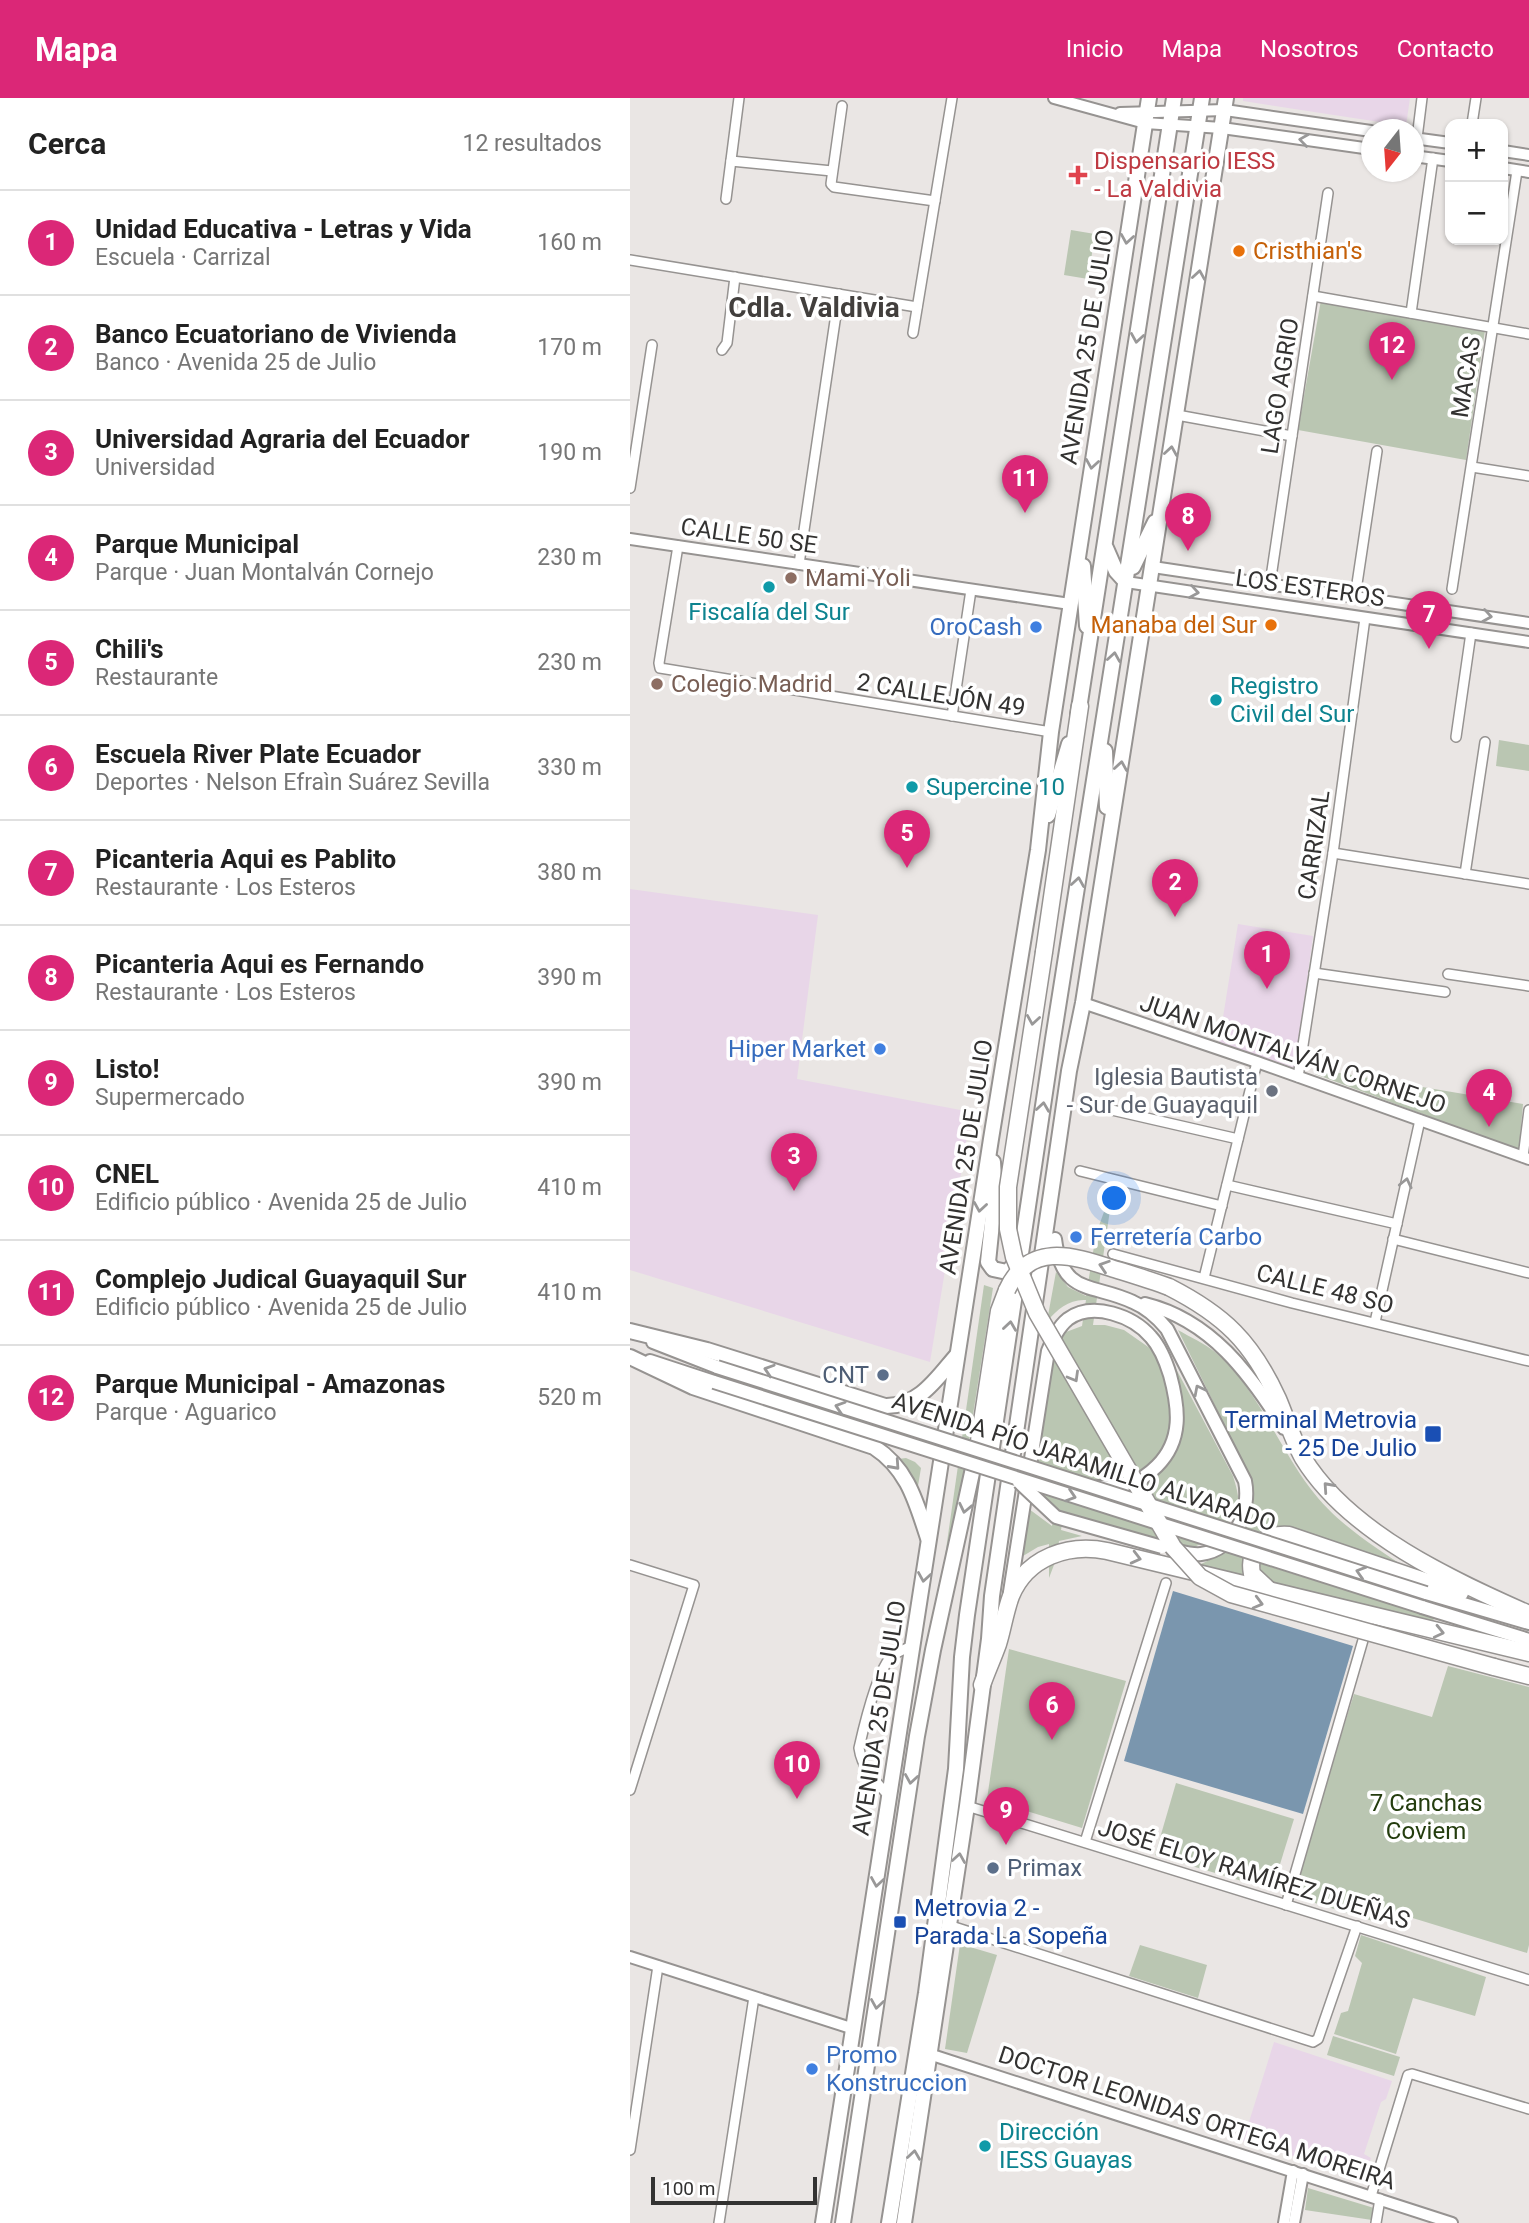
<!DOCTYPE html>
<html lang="es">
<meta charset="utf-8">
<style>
body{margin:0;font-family:Roboto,sans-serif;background:#f2f2f2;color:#222}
.controls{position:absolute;right:21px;top:21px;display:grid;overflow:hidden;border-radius:14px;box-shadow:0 2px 5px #0004}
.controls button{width:63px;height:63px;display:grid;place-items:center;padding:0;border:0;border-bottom:2px solid #e0e0e0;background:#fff;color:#222;font:35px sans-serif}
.compass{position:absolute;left:731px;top:21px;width:63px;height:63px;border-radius:50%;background:#fff;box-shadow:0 2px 5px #0004;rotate:197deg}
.scale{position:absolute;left:21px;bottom:18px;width:166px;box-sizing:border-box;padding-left:7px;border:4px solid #333231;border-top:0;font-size:19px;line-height:24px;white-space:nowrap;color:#333231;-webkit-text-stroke:5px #fff;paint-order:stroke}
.you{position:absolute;left:485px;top:1101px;width:24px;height:24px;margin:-18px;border:5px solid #fff;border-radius:50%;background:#1a73e8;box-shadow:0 0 0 10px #1a73e833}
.badge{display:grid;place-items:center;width:46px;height:46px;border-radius:50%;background:#db2777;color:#fff;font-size:23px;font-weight:700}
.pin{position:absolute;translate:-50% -58px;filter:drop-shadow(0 2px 4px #0008)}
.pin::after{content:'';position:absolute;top:37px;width:24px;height:21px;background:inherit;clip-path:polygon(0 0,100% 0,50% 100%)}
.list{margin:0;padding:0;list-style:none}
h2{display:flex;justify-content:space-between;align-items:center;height:91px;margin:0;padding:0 28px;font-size:30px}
h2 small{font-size:23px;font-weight:400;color:#767676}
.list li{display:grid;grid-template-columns:46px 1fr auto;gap:21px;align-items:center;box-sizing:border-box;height:105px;padding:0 28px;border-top:2px solid #e0e0e0}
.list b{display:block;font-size:26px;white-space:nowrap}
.list p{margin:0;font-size:23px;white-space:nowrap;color:#767676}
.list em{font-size:23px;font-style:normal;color:#767676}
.map{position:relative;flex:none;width:899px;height:2125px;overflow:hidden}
header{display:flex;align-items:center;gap:42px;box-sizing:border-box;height:98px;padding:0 35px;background:#db2777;color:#fff}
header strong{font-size:33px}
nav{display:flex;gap:38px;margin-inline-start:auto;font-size:24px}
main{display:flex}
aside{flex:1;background:#fff}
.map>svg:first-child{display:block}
.education{fill:#e8d6e8}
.green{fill:#bac6b2}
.water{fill:#7a96ae}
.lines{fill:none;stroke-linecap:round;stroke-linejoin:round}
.minor-casing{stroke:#969391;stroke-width:12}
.tertiary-casing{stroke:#969391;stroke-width:14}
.secondary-casing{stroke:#969391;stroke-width:16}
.primary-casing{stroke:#969391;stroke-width:18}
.trunk-casing{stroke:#969391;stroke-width:19}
.minor{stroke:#fff;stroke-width:9}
.tertiary{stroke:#fff;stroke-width:10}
.secondary{stroke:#fff;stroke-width:12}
.primary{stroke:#fff;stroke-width:14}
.trunk{stroke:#fff;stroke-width:16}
.secondary-bridge-casing{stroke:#969391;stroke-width:16;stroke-linecap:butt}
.trunk-bridge-casing{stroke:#969391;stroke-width:19;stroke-linecap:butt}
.secondary-bridge{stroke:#fff;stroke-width:12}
.trunk-bridge{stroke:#fff;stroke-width:16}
.oneway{stroke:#999898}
.health-dot{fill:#e0444e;stroke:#fff;stroke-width:2.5}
.food-dot{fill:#e8710a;stroke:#fff;stroke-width:2.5}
.education-dot{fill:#8d6e63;stroke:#fff;stroke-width:2.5}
.culture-dot{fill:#0f9aa8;stroke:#fff;stroke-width:2.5}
.shop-dot{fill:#3f7fe0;stroke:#fff;stroke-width:2.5}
.worship-dot{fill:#6b7280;stroke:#fff;stroke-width:2.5}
.service-dot{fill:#5c6f8a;stroke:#fff;stroke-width:2.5}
.transit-dot{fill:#1a4fb4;stroke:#fff;stroke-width:2.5}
.labels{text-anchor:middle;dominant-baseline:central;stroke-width:7;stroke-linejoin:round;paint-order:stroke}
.health-label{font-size:24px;fill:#be3a42;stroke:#fff;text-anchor:start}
.food-label{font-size:24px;fill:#c56008;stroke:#fff;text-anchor:start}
.street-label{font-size:24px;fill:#333231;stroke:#fff}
.education-label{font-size:24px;fill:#785e54;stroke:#fff;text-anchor:start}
.culture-label{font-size:24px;fill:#0d838f;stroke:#fff;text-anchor:start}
.shop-label{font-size:24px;fill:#366cbe;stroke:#fff;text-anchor:end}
.worship-label{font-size:24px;fill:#5b616d;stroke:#fff;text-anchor:end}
.service-label{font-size:24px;fill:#4e5e75;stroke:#fff;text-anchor:end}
.transit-label{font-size:24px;fill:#164399;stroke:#fff;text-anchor:end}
.park-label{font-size:24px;fill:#243d0e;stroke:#fff}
.quarter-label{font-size:28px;font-weight:bold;fill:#423f3d;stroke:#fff}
</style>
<header>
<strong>Mapa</strong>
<nav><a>Inicio</a><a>Mapa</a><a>Nosotros</a><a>Contacto</a></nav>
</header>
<main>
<aside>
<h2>Cerca<small>12 resultados</small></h2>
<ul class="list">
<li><span class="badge">1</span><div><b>Unidad Educativa - Letras y Vida</b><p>Escuela · Carrizal</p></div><em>160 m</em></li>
<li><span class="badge">2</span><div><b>Banco Ecuatoriano de Vivienda</b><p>Banco · Avenida 25 de Julio</p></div><em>170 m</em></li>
<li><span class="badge">3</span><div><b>Universidad Agraria del Ecuador</b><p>Universidad</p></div><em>190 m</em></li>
<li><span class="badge">4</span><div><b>Parque Municipal</b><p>Parque · Juan Montalván Cornejo</p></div><em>230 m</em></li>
<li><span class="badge">5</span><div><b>Chili's</b><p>Restaurante</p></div><em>230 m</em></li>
<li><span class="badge">6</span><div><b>Escuela River Plate Ecuador</b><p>Deportes · Nelson Efraìn Suárez Sevilla</p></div><em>330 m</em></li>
<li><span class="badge">7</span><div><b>Picanteria Aqui es Pablito</b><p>Restaurante · Los Esteros</p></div><em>380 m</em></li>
<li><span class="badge">8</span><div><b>Picanteria Aqui es Fernando</b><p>Restaurante · Los Esteros</p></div><em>390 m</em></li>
<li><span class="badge">9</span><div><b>Listo!</b><p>Supermercado</p></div><em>390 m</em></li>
<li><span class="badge">10</span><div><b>CNEL</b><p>Edificio público · Avenida 25 de Julio</p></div><em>410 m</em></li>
<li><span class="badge">11</span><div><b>Complejo Judical Guayaquil Sur</b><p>Edificio público · Avenida 25 de Julio</p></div><em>410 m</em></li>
<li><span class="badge">12</span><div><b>Parque Municipal - Amazonas</b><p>Parque · Aguarico</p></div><em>520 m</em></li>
</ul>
</aside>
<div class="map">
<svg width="899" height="2125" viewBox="0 0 899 2125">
<rect width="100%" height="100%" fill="#eae6e4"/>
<!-- education -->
<g class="education">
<path d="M613 0H780L776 28 613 3Z"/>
<path d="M0 791 188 817 167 981 341 1014 300 1264 0 1172Z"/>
<path d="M608 826 683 838 665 970 589 944Z"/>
<path d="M644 1944 762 1983 756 2001 751 2004 734 2056 741 2060 734 2080 613 2043Z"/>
</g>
<!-- green -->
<g class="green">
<path d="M441 132 465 136 458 181 434 177Z"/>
<path d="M691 202 855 232 836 362 668 332Z"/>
<path d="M869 642 899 647V673L866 668Z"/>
<path d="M686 971 893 1006 889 1052 685 976Z"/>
<path d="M475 1111 480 1112 463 1227H475L494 1232 544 1267 603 1378C613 1410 610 1416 584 1437 575 1443 570 1448 559 1450L434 1415 431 1432 452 1438 429 1443 427 1459 419 1480V1446L408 1449 393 1458 399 1411 422 1428 425 1409 405 1390V1365L424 1253 436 1234 452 1228 456 1202C439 1201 428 1211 417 1223L426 1174 438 1189 456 1198 466 1136Z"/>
<path d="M354 1187 363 1190 330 1399 312 1479Z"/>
<path d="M548 1232C560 1239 574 1245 585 1254 627 1290 647 1346 680 1390 706 1425 742 1447 778 1471L654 1428C621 1428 608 1454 617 1484L568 1467C591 1459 620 1436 623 1410 624 1399 621 1388 619 1377Z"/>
<path d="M276 1360 285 1364 291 1370 288 1388 268 1361Z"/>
<path d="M629 1465 804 1520 803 1524 648 1488 633 1478Z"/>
<path d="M379 1551 496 1583 452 1730 357 1701Z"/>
<path d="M818 1568 899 1589V1847L897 1855 750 1810 746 1824 669 1800 663 1791 724 1596 802 1619Z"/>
<path d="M546 1685 664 1721 642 1792 525 1757Z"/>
<path d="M731 1837 856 1879 845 1918 783 1900 766 1956 704 1936 711 1915 718 1913 732 1865 725 1858Z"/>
<path d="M330 1846 367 1857 337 1955 315 1951Z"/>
<path d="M510 1847 577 1867 568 1900 499 1878Z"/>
<path d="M703 1938 770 1959 764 1978 697 1957Z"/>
<path d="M678 2090 744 2110 742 2122 675 2112Z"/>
</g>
<!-- water -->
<path class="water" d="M543 1493 723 1548 673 1716 494 1663Z"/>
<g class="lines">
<!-- minor casing -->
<g class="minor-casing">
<g id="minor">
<path d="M212 8 201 86 204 89 305 103"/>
<path d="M842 26 846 0"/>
<path d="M787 40 792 0"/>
<path d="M101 63 202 73"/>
<path d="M96 101 109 0"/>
<path d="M0 162 287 209"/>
<path d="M683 198 899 236"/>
<path d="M781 215 803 60"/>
<path d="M283 235 322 0"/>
<path d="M92 252 97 245 105 179"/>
<path d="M547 317 662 338"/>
<path d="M842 369 899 378"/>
<path d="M0 390 22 247"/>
<path d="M48 448 29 565 30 570 421 634"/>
<path d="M169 466 209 196"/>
<path d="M640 486 698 95"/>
<path d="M822 491 887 73"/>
<path d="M725 499 747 353"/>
<path d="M322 618 341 492"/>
<path d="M826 639 841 535"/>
<path d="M703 755 899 786"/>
<path d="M835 776 855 644"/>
<path d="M684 875 815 894"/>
<path d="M818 876 899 888"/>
<path d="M668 979 703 755 735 520"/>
<path d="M460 1007 608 1041"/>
<path d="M893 1059 899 1012"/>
<path d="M450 1073 592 1108"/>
<path d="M597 1087 767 1126"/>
<path d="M763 1141 899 1175"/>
<path d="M483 1156 662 1205 899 1263"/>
<path d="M574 1180 627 964"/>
<path d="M745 1224 790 1022"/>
<path d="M0 1467 64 1487 0 1692"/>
<path d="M260 1699C246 1684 232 1671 229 1650 234 1628 246 1576 260 1560 265 1554 276 1551 284 1547"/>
<path d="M337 1708 899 1882"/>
<path d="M455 1744 536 1485"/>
<path d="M656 1807 740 1518"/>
<path d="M318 1827 683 1944 688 1941 727 1828"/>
<path d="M0 2052 28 1868"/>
<path d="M741 2098 778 1977 782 1976 899 2011"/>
<path d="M89 2125 124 1899"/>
<path d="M746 2125 750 2101"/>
</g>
</g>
<!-- tertiary casing -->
<g class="tertiary-casing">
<g id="tertiary">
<path d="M424 0 515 25 592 30 741 51"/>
<path d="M490 15 595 12 741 33"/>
<path d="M783 40 820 45"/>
<path d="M873 53 899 57"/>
<path d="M783 58 820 63"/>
<path d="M873 70 899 74"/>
<path d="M0 441 440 506"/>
<path d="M523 469 899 525"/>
<path d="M496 484 899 544"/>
<path d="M453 905 627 964 899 1061"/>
<path d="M0 1859 224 1931"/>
<path d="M299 1956 822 2125"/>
<path d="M654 2125 663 2073"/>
<path d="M664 2125 673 2076"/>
</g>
</g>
<!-- secondary casing -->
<g class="secondary-casing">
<g id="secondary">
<path d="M425 1141C432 1198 463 1185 503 1204 517 1210 528 1220 537 1231L615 1383C621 1412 605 1452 571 1456 562 1457 552 1454 543 1452"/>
<path d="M515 1206C581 1222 620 1276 654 1330"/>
<path d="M23 1244 87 1269"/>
<path d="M20 1263 84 1284"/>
<path d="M380 1494 418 1253C423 1241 428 1229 438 1221 463 1203 503 1218 521 1239 531 1250 536 1264 540 1277 549 1310 553 1342 527 1368 510 1385 492 1391 468 1389"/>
<path d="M796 1495 899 1525"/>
<path d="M792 1509 899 1542"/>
</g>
</g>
<!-- primary casing -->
<g class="primary-casing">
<g id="primary">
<path d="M476 450 486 473 496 484"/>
<path d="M453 468 457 528"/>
<path d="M503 469 525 424"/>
<path d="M448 617 544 0"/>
<path d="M475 653 477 709"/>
<path d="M418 717 439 646"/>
<path d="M363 1064 365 1096 358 1164 363 1171 377 1174 384 1167 387 1157"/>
<path d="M0 1233 77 1252 255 1308C289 1309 307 1280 327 1257"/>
<path d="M0 1259 63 1289 244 1349C278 1371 286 1404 298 1440"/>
<path d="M193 2125 361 1041 408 752 421 634 519 0"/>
<path d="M213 2125 287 1638 303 1552 349 1343"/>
<path d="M259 2125 296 1895 326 1671 332 1559 337 1517 423 941 572 0"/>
<path d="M274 2125 337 1708 359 1541 362 1498 439 973 453 905 596 0"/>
</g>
</g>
<!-- trunk casing -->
<g class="trunk-casing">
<g id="trunk">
<path d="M414 854 450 608"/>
<path d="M539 1189C594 1217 622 1244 648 1301 656 1320 663 1342 673 1360 719 1435 822 1482 899 1516"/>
<path d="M349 1343 369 1213 377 1192"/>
<path d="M638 1491 622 1476C617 1450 635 1435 659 1437L830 1495"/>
<path d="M864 1569 899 1578"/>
<path d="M352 1587C357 1573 363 1560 368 1546 373 1530 375 1514 381 1498 397 1459 439 1445 477 1453L899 1555"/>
</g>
</g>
<!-- minor -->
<use href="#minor" class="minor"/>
<!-- tertiary -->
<use href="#tertiary" class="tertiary"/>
<!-- secondary -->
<use href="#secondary" class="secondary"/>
<!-- primary -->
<use href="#primary" class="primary"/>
<!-- trunk -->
<use href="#trunk" class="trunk"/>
<!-- secondary-bridge casing -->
<g class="secondary-bridge-casing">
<g id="secondary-bridge">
<path d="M87 1269 796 1495"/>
<path d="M84 1284 792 1509"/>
<path d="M389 1384 426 1419 532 1449"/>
</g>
</g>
<!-- trunk-bridge casing -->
<g class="trunk-bridge-casing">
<g id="trunk-bridge">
<path d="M414 854 378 1089V1131L384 1159 407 1215 543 1449 570 1479 601 1496 864 1569"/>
<path d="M377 1192C399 1144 442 1157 481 1170 500 1176 520 1182 539 1189"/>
</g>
</g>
<!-- secondary-bridge -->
<use href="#secondary-bridge" class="secondary-bridge"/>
<!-- trunk-bridge -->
<use href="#trunk-bridge" class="trunk-bridge"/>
</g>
<!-- one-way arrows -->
<defs><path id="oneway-chevron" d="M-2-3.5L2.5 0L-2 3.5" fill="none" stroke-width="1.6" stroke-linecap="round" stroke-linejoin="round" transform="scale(1.75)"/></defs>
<g class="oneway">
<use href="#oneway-chevron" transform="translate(674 42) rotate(-172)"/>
<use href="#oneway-chevron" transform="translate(497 141) rotate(99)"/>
<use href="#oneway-chevron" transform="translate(569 177) rotate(-81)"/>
<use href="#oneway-chevron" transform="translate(507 240) rotate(99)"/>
<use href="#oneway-chevron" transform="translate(541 353) rotate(-81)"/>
<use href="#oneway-chevron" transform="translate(462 366) rotate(99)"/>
<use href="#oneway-chevron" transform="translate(564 494) rotate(9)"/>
<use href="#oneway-chevron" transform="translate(857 518) rotate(9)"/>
<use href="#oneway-chevron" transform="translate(484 559) rotate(-81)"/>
<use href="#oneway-chevron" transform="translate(491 668) rotate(-81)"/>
<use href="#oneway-chevron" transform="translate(448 784) rotate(-81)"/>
<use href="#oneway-chevron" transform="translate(403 922) rotate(99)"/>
<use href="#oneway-chevron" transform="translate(413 1009) rotate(-82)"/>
<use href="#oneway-chevron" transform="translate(776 1085) rotate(-77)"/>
<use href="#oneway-chevron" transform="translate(350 1109) rotate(99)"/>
<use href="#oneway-chevron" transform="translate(474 1168) rotate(-162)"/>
<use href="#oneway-chevron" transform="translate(380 1228) rotate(-82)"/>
<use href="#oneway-chevron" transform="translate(139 1272) rotate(-162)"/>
<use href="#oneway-chevron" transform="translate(444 1279) rotate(60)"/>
<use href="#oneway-chevron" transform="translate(569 1292) rotate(-117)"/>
<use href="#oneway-chevron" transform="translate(210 1309) rotate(-162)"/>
<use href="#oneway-chevron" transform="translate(265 1367) rotate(48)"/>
<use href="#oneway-chevron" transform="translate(698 1389) rotate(-132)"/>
<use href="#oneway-chevron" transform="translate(441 1398) rotate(18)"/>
<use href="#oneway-chevron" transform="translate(335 1410) rotate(102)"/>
<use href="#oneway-chevron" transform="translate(506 1460) rotate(14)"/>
<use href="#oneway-chevron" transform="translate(731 1474) rotate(-163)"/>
<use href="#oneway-chevron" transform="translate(294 1479) rotate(99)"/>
<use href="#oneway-chevron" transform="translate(628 1505) rotate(15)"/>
<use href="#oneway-chevron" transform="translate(809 1534) rotate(13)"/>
<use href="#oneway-chevron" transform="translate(281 1681) rotate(99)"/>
<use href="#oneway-chevron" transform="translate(329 1760) rotate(-81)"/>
<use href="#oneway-chevron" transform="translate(247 1784) rotate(99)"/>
<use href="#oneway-chevron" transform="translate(247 1906) rotate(99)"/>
<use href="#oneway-chevron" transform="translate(284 2057) rotate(-82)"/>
</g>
<!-- markers -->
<path class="health-dot" d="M444.5 66.5h7v7h7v7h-7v7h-7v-7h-7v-7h7z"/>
<g class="food-dot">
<circle cx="609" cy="153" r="7"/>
<circle cx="641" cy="527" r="7"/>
</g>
<g class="education-dot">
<circle cx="161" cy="480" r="7"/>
<circle cx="27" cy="586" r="7"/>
</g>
<g class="culture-dot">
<circle cx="139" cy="489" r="7"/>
<circle cx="586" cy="602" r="7"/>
<circle cx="282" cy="689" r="7"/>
<circle cx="355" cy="2048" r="7"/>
</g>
<g class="shop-dot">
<circle cx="406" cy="529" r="7"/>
<circle cx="250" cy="951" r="7"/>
<circle cx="446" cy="1139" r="7"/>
<circle cx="182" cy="1971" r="7"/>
</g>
<circle class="worship-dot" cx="642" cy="993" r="7"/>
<g class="service-dot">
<circle cx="253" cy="1277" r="7"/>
<circle cx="363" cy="1770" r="7"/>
</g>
<g class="transit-dot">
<rect x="794" y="1327" width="18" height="18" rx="3.5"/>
<rect x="263" y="1817" width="14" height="14" rx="3.5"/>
</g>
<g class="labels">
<!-- health labels -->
<g class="health-label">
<text x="464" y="63">Dispensario IESS<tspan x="464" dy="28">- La Valdivia</tspan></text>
</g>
<!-- food labels -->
<g class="food-label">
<text x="623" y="153">Cristhian's</text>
<text x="627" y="527" text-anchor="end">Manaba del Sur</text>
</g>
<!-- street labels -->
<g class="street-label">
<text transform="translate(457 249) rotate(-81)">AVENIDA 25 DE JULIO</text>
<text transform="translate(836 279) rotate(-81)">MACAS</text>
<text transform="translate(650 288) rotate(-81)">LAGO AGRIO</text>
<text transform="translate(119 438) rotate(8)">CALLE 50 SE</text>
<text transform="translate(680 490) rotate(8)">LOS ESTEROS</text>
<text transform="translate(311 597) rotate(9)">2 CALLEJÓN 49</text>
<text transform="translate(684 747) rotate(-82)">CARRIZAL</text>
<text transform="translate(663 956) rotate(19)">JUAN MONTALVÁN CORNEJO</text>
<text transform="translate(336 1059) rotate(-81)">AVENIDA 25 DE JULIO</text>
<text transform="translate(695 1191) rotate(14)">CALLE 48 SO</text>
<text transform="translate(454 1364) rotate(18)">AVENIDA PÍO JARAMILLO ALVARADO</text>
<text transform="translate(249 1620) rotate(-81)">AVENIDA 25 DE JULIO</text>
<text transform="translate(624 1776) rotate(17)">JOSÉ ELOY RAMÍREZ DUEÑAS</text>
<text transform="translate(567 2020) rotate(18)">DOCTOR LEONIDAS ORTEGA MOREIRA</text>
</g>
<!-- education labels -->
<g class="education-label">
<text x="175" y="480">Mami Yoli</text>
<text x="41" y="586">Colegio Madrid</text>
</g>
<!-- culture labels -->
<g class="culture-label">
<text x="139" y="514" text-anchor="middle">Fiscalía del Sur</text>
<text x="600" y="588">Registro<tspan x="600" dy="28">Civil del Sur</tspan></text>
<text x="296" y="689">Supercine 10</text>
<text x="369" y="2034">Dirección<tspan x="369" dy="28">IESS Guayas</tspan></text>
</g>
<!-- shop labels -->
<g class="shop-label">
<text x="392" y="529">OroCash</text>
<text x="236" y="951">Hiper Market</text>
<text x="460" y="1139" text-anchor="start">Ferretería Carbo</text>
<text x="196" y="1957" text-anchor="start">Promo<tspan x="196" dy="28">Konstruccion</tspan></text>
</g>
<!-- worship labels -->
<g class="worship-label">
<text x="628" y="979">Iglesia Bautista<tspan x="628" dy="28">- Sur de Guayaquil</tspan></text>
</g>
<!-- service labels -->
<g class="service-label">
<text x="239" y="1277">CNT</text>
<text x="377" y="1770" text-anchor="start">Primax</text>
</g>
<!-- transit labels -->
<g class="transit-label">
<text x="787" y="1322">Terminal Metrovia<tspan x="787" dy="28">- 25 De Julio</tspan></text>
<text x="284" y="1810" text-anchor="start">Metrovia 2 -<tspan x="284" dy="28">Parada La Sopeña</tspan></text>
</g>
<!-- park labels -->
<g class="park-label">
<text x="796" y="1705">7 Canchas<tspan x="796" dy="28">Coviem</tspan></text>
</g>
<!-- quarter labels -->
<g class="quarter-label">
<text x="184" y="209">Cdla. Valdivia</text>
</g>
</g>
</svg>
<div class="controls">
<button>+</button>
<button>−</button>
</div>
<svg class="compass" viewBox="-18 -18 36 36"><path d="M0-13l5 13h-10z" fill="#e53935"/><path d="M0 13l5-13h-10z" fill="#767676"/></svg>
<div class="scale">100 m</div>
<div class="you"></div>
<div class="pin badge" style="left:637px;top:891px">1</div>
<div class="pin badge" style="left:545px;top:819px">2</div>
<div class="pin badge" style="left:164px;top:1093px">3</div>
<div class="pin badge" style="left:859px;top:1029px">4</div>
<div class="pin badge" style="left:277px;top:770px">5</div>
<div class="pin badge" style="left:422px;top:1642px">6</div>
<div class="pin badge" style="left:799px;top:551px">7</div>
<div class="pin badge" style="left:558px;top:453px">8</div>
<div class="pin badge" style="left:376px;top:1747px">9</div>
<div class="pin badge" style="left:167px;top:1701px">10</div>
<div class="pin badge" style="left:395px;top:415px">11</div>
<div class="pin badge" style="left:762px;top:282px">12</div>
</div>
</main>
